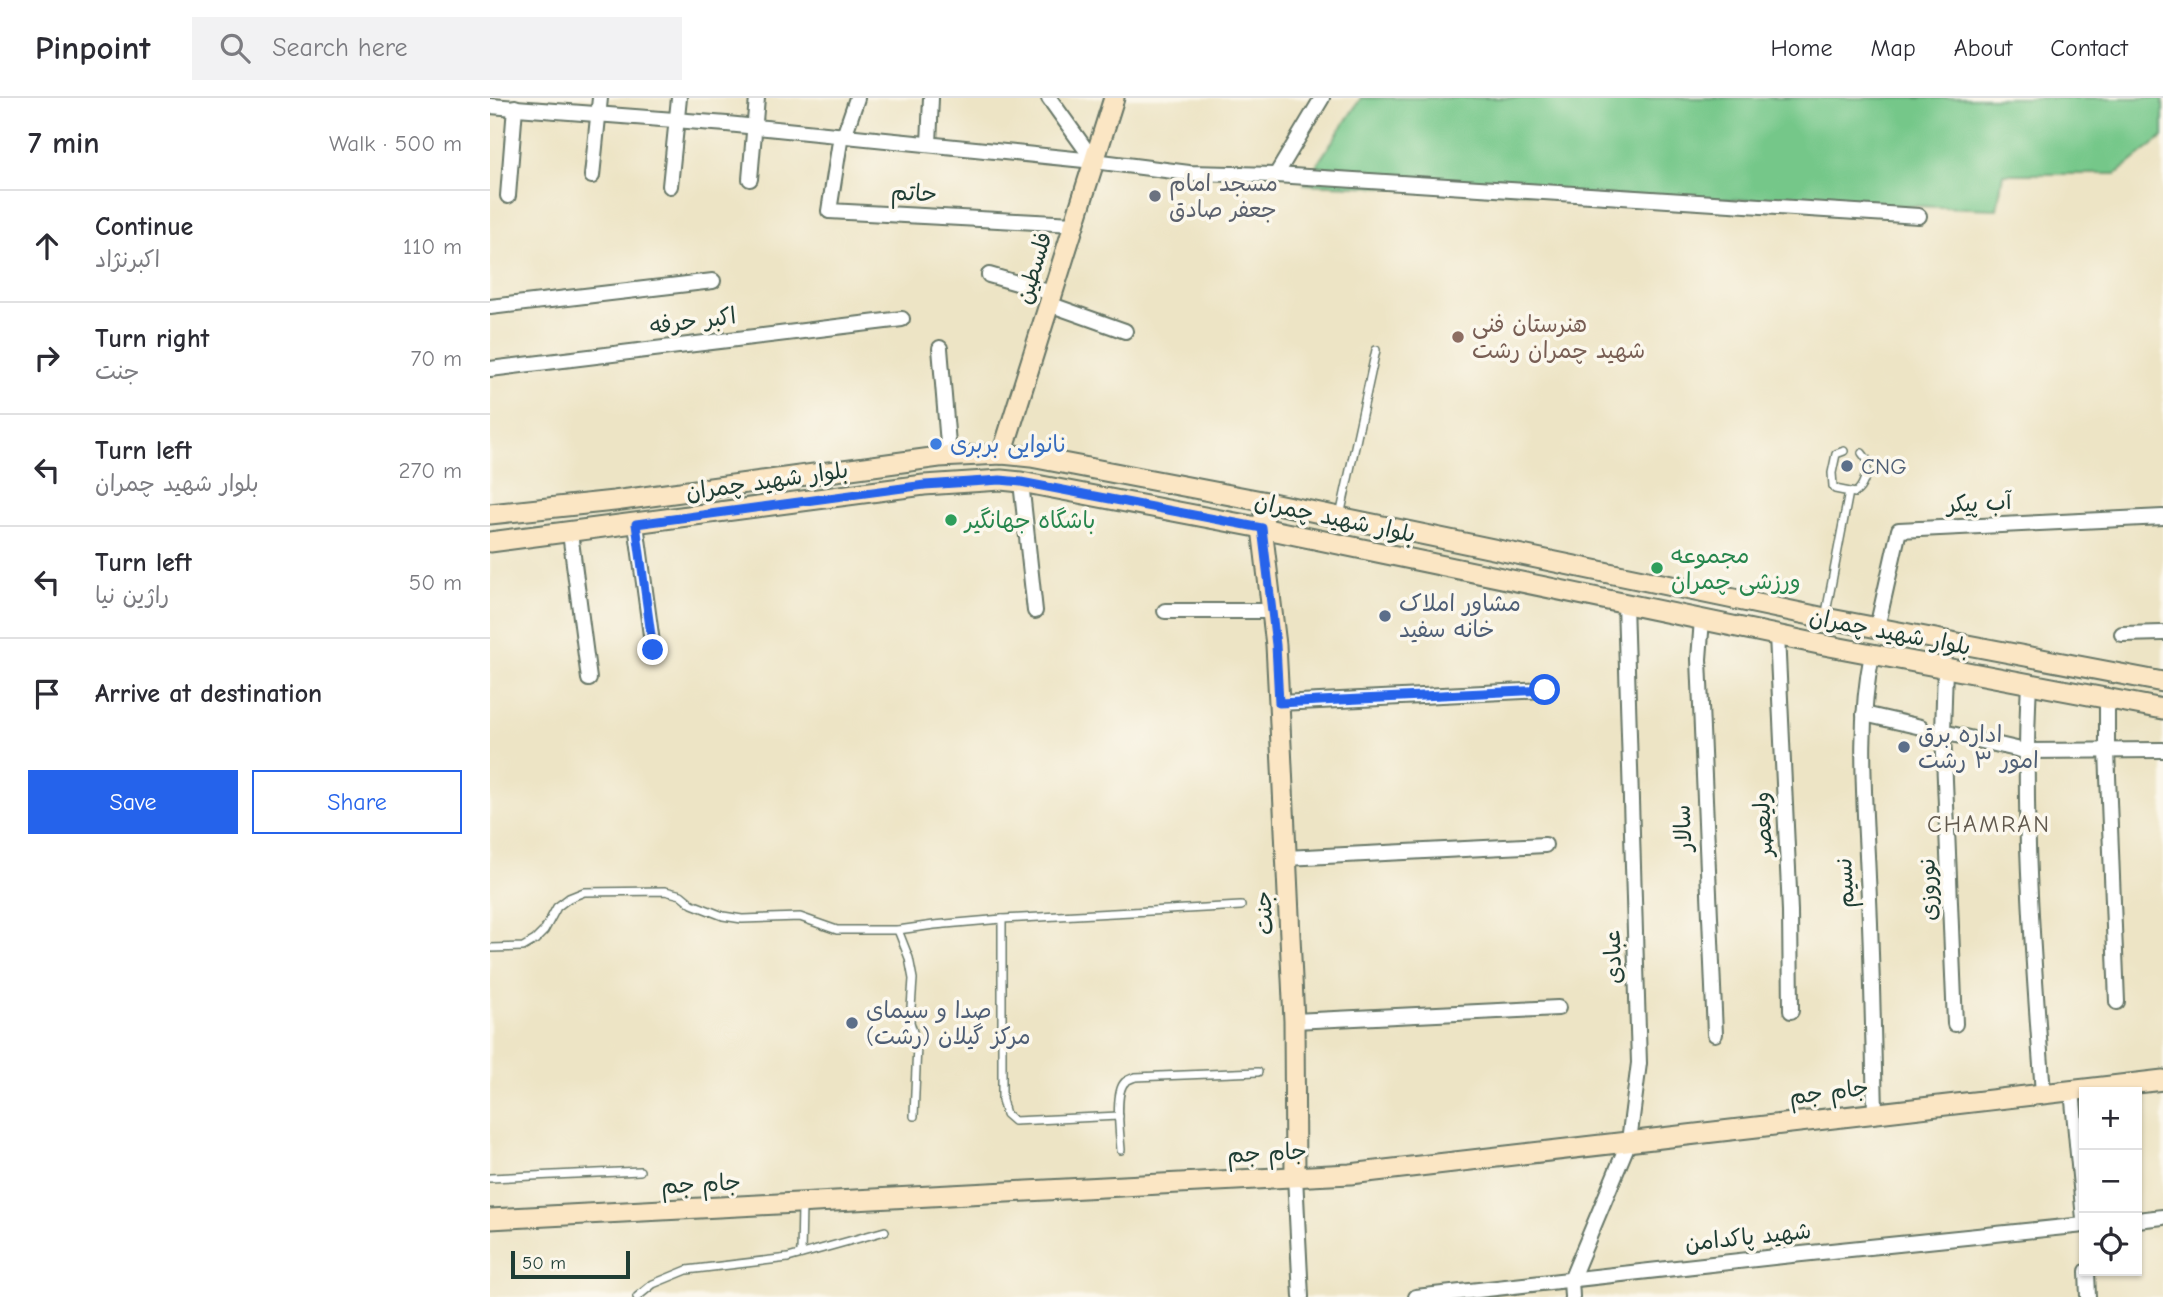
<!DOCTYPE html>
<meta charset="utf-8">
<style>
body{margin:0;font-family:"Comic Neue","Playpen Sans Arabic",sans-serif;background:#f2f2f3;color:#2b2b33}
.controls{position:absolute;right:21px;bottom:21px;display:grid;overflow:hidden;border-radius:0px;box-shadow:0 2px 5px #0004}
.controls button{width:63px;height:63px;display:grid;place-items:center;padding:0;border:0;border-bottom:2px solid #e1e1e2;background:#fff;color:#2b2b33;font:35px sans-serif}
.scale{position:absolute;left:21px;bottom:18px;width:119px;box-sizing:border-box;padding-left:7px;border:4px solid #1f3d34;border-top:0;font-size:19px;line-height:24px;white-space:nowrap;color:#1f3d34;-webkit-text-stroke:5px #fbf7ec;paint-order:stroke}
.stop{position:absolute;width:21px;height:21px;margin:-16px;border:5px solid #2563eb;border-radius:50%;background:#fff}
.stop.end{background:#2563eb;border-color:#fff;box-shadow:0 2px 7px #0008}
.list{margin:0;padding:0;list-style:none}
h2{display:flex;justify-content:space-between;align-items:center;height:91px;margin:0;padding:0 28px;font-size:30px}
h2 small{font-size:23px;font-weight:400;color:#7c7c81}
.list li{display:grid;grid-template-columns:46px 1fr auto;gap:21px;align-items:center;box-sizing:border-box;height:112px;padding:0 28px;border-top:2px solid #e1e1e2}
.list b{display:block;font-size:26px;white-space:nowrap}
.list p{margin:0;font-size:23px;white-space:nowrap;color:#7c7c81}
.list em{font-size:23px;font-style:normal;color:#7c7c81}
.actions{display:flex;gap:14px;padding:21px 28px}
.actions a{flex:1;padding:16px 0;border:2px solid #2563eb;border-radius:0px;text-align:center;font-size:24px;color:#2563eb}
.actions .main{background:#2563eb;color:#fff}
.icon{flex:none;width:38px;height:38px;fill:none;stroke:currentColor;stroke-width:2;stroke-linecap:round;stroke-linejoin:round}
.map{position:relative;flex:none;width:1673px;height:1199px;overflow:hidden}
header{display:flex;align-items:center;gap:42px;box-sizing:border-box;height:98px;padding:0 35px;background:#fff;border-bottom:2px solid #e1e1e2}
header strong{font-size:33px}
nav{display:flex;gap:38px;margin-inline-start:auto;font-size:24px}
.search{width:490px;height:63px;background:#f2f2f3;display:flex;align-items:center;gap:18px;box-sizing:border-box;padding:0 24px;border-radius:0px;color:#7c7c81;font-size:26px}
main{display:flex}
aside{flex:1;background:#fff}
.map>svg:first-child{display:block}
.green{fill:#75c789;stroke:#4a825e;stroke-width:2}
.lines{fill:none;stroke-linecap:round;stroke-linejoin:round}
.lane-casing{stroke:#677767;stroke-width:10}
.street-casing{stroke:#677767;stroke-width:18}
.secondary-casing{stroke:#677767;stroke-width:23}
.lane{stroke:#fff;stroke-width:7}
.street{stroke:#fff;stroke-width:14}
.secondary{stroke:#fbe6c4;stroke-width:19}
.route{stroke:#2563eb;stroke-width:9}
.worship-dot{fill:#6b7280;stroke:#fbf7ec;stroke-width:2.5}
.education-dot{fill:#8d6e63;stroke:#fbf7ec;stroke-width:2.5}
.shop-dot{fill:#3f7fe0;stroke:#fbf7ec;stroke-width:2.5}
.service-dot{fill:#5c6f8a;stroke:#fbf7ec;stroke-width:2.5}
.leisure-dot{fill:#2e9e5b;stroke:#fbf7ec;stroke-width:2.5}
.labels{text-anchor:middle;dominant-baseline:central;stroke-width:7;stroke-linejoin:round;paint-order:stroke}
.worship-label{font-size:23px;fill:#5b616d;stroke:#fbf7ec;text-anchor:start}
.street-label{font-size:23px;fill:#1f3d34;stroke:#fbf7ec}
.education-label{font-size:23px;fill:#785e54;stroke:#fbf7ec;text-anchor:start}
.shop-label{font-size:23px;fill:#366cbe;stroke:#fbf7ec;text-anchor:start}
.service-label{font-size:23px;fill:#4e5e75;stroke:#fbf7ec;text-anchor:start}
.leisure-label{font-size:23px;fill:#27864d;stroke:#fbf7ec;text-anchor:start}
.neighbourhood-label{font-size:24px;letter-spacing:2px;fill:#61594e;stroke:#fbf7ec}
</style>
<header>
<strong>Pinpoint</strong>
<div class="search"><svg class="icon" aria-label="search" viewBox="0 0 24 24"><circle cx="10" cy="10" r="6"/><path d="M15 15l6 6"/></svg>Search here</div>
<nav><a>Home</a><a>Map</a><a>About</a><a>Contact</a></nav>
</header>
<main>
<aside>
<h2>7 min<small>Walk · 500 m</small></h2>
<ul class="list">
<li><svg class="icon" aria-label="ahead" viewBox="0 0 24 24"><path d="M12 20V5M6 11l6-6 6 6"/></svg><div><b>Continue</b><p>اکبرنژاد</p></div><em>110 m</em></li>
<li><svg class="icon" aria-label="right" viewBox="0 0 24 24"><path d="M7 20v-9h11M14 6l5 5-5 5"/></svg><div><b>Turn right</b><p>جنت</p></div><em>70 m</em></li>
<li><svg class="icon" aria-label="left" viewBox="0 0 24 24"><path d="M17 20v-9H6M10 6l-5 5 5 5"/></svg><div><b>Turn left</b><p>بلوار شهید چمران</p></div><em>270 m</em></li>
<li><svg class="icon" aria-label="left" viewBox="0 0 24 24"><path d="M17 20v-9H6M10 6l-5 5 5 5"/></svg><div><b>Turn left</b><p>راژین نیا</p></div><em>50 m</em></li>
<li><svg class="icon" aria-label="arrive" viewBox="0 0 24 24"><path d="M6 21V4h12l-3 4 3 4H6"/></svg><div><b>Arrive at destination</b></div></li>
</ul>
<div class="actions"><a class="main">Save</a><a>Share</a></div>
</aside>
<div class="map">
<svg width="1673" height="1199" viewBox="0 0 1673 1199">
<rect width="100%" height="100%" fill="#fbf7ec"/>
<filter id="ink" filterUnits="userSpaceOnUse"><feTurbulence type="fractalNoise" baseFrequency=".0143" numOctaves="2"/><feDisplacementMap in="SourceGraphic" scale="14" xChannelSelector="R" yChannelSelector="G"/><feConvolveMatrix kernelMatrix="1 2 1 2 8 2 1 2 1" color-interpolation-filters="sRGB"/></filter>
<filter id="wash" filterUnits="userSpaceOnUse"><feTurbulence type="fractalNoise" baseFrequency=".00686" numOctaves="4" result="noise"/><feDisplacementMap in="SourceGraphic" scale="28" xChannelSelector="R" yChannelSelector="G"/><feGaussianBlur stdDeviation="1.57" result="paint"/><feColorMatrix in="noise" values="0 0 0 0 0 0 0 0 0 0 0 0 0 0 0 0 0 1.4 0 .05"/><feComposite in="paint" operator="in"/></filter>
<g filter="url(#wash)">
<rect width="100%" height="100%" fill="#ede4c5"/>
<!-- green -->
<path class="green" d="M871 0H1673V39L1626 76H1513L1507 111 814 86Z"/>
</g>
<g filter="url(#ink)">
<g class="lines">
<!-- lane casing -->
<g class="lane-casing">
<g id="lane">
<path d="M1354 353 1346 356 1342 375 1343 388 1345 391 1365 395C1375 388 1376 375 1378 363L1372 355"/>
<path d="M850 418 886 252"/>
<path d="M1335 520 1359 394"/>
<path d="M512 821V1002L516 1016 524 1023 629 1018"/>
<path d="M408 832 419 860 423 881 420 924 427 947 424 1018"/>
<path d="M0 850 33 849 45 842 54 833 67 809 79 800 94 794 175 793 191 797 202 806 233 818 252 821 310 819 347 832H408L444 827 512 821 751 808"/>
<path d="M631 1052C630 1037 624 994 635 984 637 982 643 980 645 979L768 974"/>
<path d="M0 1080 150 1073"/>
<path d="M311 1156 312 1108"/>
<path d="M147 1199 163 1186 197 1172 298 1160 395 1133"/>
</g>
</g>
<!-- street casing -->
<g class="street-casing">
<g id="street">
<path d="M559 0 604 63"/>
<path d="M0 8 237 26 604 63 699 75 786 77 1429 118"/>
<path d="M351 37 339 113 584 126"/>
<path d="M354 38 367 0"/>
<path d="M439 46 441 0"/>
<path d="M786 77 832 0"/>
<path d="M102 78 110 0"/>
<path d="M260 81 267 0"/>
<path d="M180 88 189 0"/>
<path d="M18 98 25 9"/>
<path d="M499 177 562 195"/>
<path d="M559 206 635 233"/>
<path d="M0 209 223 183"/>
<path d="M450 250 459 358"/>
<path d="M0 271 412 221"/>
<path d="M531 384 545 513"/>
<path d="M146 426 163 552"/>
<path d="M80 435 99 581"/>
<path d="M675 513H781"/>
<path d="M1212 521 1209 561 1225 936"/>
<path d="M1387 530 1409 432 1673 419"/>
<path d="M1632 536 1673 535"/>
<path d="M1287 537 1300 813 1301 913"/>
<path d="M1382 556C1367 629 1375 705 1378 779 1382 857 1383 935 1385 1014"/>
<path d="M1455 570 1453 634 1465 926"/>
<path d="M1539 585C1532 722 1543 858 1553 995"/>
<path d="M1617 600V653L1627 904"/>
<path d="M789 605 1055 592"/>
<path d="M1374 616 1431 629"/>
<path d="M1453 634 1535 653 1673 652"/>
<path d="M796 760 1055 747"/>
<path d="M804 923 1068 910"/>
<path d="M1582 992 1594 1121"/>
<path d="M805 1078 811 1199"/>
<path d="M1647 1122 1673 1119"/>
<path d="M1597 1173 1598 1199"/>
<path d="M926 1199 1302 1157 1594 1127"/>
<path d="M1082 1199 1081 1182 1139 1043 1149 965 1135 505"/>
</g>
</g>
<!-- secondary casing -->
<g class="secondary-casing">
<g id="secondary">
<path d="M512 356 624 0"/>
<path d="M0 416 124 403 449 359 512 356 541 359 777 404 1335 520 1673 584"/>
<path d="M774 419 772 430 786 547 789 605 804 923 805 1078"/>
<path d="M0 444 434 387 511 382 531 384 772 430 1329 546 1673 611"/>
<path d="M0 1121 860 1076 1673 982"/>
</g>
</g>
<!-- lane -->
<use href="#lane" class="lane"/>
<!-- street -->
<use href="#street" class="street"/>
<!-- secondary -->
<use href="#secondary" class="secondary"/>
</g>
</g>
<g class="lines" filter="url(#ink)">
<!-- route -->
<path class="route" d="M163 552 146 426 435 387 510 382 531 384 772 430 786 547 789 605 1055 592"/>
</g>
<!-- markers -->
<circle class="worship-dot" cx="665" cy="98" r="7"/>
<circle class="education-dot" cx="968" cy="239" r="7"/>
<circle class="shop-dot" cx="446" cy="346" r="7"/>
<g class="service-dot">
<circle cx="1357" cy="368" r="7"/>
<circle cx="895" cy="518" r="7"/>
<circle cx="1414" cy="649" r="7"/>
<circle cx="362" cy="925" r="7"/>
</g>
<g class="leisure-dot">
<circle cx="461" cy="422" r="7"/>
<circle cx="1167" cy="470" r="7"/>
</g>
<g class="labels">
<!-- worship labels -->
<g class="worship-label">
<text x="679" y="85">مسجد امام<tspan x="679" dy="26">جعفر صادق</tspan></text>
</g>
<!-- street labels -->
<g class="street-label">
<text transform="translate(424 95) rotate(3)">حاتم</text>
<text transform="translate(544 170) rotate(-73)">فلسطین</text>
<text transform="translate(203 223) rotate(-7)">اکبر حرفه</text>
<text transform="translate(277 383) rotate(-8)">بلوار شهید چمران</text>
<text transform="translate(1489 405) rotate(-3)">آب پیکر</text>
<text transform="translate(845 420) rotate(12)">بلوار شهید چمران</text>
<text transform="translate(1400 534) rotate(11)">بلوار شهید چمران</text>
<text transform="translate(1273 726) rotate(-93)">ولیعصر</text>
<text transform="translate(1193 730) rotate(-92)">سالار</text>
<text transform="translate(1355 785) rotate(-93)">نسیم</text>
<text transform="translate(1438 791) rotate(-92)">نوروزی</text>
<text transform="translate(774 815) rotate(-93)">جنت</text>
<text transform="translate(1123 859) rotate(-92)">عبادی</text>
<text transform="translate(1339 994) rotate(-7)">جام جم</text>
<text transform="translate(777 1055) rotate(-3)">جام جم</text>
<text transform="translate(211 1086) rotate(-3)">جام جم</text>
<text transform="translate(1258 1139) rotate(-6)">شهید پاکدامن</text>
</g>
<!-- education labels -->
<g class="education-label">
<text x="982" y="226">هنرستان فنی<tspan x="982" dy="26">شهید چمران رشت</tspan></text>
</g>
<!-- shop labels -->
<g class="shop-label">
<text x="460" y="346">نانوایی بربری</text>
</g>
<!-- service labels -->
<g class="service-label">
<text x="1371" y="368">CNG</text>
<text x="909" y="505">مشاور املاک<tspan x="909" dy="26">خانه سفید</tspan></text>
<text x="1428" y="636">اداره برق<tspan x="1428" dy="26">امور ۳ رشت</tspan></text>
<text x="376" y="912">صدا و سیمای<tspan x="376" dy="26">مرکز گیلان (رشت)</tspan></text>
</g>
<!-- leisure labels -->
<g class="leisure-label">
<text x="475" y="422">باشگاه جهانگیر</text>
<text x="1181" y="457">مجموعه<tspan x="1181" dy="26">ورزشی چمران</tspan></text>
</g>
<!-- neighbourhood labels -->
<g class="neighbourhood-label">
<text x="1499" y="726">CHAMRAN</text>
</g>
</g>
</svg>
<div class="controls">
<button>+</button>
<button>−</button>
<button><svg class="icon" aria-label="locate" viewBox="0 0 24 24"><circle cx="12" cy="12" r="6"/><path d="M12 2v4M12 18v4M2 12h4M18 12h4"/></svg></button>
</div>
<div class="scale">50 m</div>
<div class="stop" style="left:1055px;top:592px"></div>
<div class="stop end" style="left:163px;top:552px"></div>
</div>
</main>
